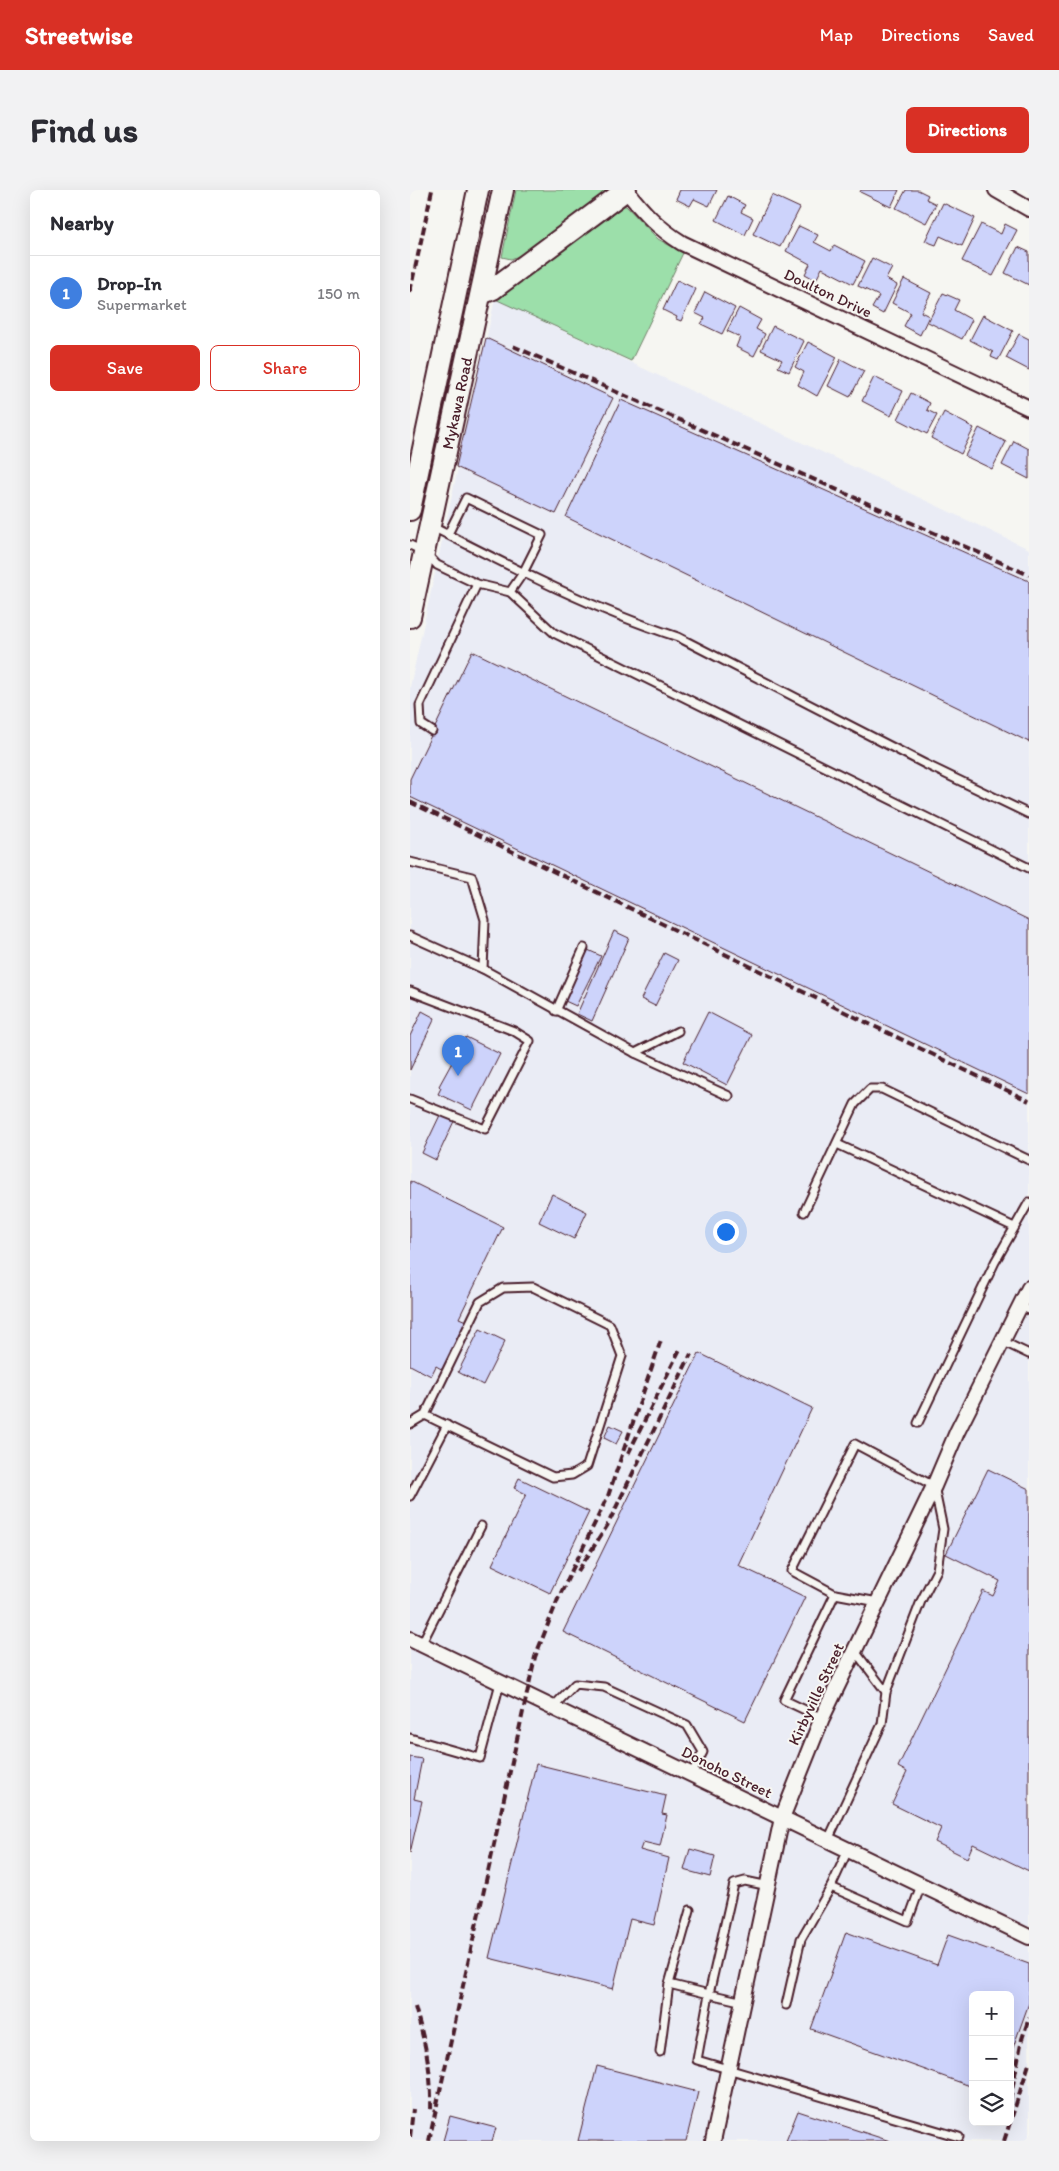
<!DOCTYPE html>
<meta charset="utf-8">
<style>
body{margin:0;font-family:Itim,sans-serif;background:#f2f2f3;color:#2b2b33}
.controls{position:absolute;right:15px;bottom:15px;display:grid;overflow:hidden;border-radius:8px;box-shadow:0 5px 20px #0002}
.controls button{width:45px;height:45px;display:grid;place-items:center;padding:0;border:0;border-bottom:1px solid #e1e1e2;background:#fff;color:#2b2b33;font:25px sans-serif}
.you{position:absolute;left:315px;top:1041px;width:18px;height:18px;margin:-12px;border:4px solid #fff;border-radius:50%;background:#1a73e8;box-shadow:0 0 0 8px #1a73e833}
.badge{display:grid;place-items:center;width:32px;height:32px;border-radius:50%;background:#d93025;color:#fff;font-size:16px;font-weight:700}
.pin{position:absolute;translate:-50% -41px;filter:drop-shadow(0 1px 2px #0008)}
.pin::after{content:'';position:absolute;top:26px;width:18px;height:15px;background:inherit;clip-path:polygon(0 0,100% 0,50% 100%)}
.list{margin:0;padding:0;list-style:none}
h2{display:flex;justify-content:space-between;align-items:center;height:65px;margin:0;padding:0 20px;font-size:21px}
h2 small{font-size:16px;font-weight:400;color:#7c7c81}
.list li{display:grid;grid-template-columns:32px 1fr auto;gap:15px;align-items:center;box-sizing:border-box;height:75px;padding:0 20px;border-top:1px solid #e1e1e2}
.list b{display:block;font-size:19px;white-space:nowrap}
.list p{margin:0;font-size:16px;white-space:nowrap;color:#7c7c81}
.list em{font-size:16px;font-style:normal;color:#7c7c81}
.actions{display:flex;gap:10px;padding:15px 20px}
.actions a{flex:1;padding:11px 0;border:1px solid #d93025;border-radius:8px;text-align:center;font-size:18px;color:#d93025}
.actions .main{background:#d93025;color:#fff}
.icon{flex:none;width:28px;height:28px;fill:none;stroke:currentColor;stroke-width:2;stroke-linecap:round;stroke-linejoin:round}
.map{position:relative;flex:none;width:619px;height:1951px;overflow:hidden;border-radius:8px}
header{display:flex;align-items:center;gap:30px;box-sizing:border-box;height:70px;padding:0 25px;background:#d93025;color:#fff}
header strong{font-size:24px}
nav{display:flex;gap:28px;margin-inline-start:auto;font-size:18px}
.intro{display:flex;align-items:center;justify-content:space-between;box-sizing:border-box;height:120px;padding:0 30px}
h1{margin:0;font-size:35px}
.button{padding:12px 22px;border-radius:8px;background:#d93025;color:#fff;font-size:18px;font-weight:700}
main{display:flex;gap:30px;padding:0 30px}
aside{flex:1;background:#fff;border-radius:8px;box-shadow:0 5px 20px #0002}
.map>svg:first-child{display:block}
.built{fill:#eaecf5;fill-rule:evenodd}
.green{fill:#9cdfaa;stroke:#737f6a}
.building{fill:#cdd3fb;stroke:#4a1f2b}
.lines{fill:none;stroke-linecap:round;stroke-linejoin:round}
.lane-casing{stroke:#4a1f2b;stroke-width:11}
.street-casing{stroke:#4a1f2b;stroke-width:18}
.secondary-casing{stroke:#4a1f2b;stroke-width:24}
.lane{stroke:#f6f6f2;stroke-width:7}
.street{stroke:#f6f6f2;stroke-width:14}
.secondary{stroke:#f6f6f2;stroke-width:20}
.rail{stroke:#4a1f2b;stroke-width:4;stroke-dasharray:8 4;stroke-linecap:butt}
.labels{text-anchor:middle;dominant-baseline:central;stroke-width:4;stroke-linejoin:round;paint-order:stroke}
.street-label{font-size:16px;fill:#4a1f2b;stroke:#f6f6f2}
</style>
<header>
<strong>Streetwise</strong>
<nav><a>Map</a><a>Directions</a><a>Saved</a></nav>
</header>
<div class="intro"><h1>Find us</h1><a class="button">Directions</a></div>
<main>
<aside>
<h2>Nearby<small></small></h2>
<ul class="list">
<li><span class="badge" style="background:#3f7fe0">1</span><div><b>Drop-In</b><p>Supermarket</p></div><em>150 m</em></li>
</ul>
<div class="actions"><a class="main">Save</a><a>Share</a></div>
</aside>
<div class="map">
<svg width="619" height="1951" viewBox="0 0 619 1951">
<rect width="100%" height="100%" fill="#f6f6f2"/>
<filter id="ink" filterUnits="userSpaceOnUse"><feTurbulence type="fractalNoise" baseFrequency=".02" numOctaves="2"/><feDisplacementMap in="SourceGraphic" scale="10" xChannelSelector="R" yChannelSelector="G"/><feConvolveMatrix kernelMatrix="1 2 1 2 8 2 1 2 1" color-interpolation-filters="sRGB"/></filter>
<g filter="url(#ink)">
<!-- built -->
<path class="built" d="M85 109 619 359V1951H0V497ZM563 1805H600V1932H563Z"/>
<!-- green -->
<g class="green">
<path d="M106 0H200L111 65 101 69 92 67Z"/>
<path d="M212 15 216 16 248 49 273 63 221 171 85 109Z"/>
</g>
<!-- building -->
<g class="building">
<path d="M270 0H307L299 16 284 9 280 16 266 9Z"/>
<path d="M451 0H489L481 17 450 2Z"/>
<path d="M496 0H508L518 5 516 9 526 14 516 33 486 18Z"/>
<path d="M362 5 390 18 370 57 343 44Z"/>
<path d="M318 6 335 15 331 22 343 28 335 45 306 30Z"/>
<path d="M533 13 565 28 552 56 530 46 526 55 515 51Z"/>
<path d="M571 34 591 44 595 34 607 40 583 86 552 71Z"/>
<path d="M389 36 408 45 404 52 421 61 424 55 455 71 443 94 412 78 406 90 395 84 400 74 376 61Z"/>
<path d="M608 57 619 62V95L595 83Z"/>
<path d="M462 68 482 78 476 89 487 95 473 124 462 118 469 106 448 96Z"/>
<path d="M494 89 521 103 511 122 519 126 510 145 494 136 501 123 482 113Z"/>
<path d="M267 90 286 99 271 131 266 129 267 127 253 120Z"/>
<path d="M295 102 325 118 312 144 291 134 295 128 285 123Z"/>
<path d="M533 103 549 110 544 120 562 130 552 149 518 132Z"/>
<path d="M329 118 351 130 346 139 355 144 344 166 326 157 330 147 317 141Z"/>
<path d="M573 125 603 141 588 170 581 167 583 162 560 150Z"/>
<path d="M363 136 394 151 379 182 368 177 372 170 351 160Z"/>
<path d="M609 144 619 149V180L596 168Z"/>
<path d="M76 148 203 208 146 324 46 277Z"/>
<path d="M398 152 427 167 407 206 388 195 394 182 385 177Z"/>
<path d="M431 169 454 181 440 207 418 196Z"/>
<path d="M464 187 493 201 481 226 452 211Z"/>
<path d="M501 203 520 213 517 220 527 225 517 244 488 229Z"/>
<path d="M211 210 619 391V552L156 327Z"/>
<path d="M534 222 564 238 551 264 521 248Z"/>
<path d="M569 238 596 252 582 279 555 266Z"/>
<path d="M604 251 619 259V289L592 275Z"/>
<path d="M62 461 619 730V904L0 607V589Z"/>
<path d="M204 741 219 748 182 831 167 824Z"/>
<path d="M178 760 191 766 166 816 155 811Z"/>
<path d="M254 763 268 770 245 816 231 809Z"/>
<path d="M12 821 25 828 0 880V846Z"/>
<path d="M298 822 342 845 317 895 273 872Z"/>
<path d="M56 847 90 864 62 920 28 904 31 898 29 896Z"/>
<path d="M31 923 45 929 26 970 12 963Z"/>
<path d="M0 991 93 1037 49 1128 56 1131 33 1180 26 1176 21 1186 0 1175Z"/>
<path d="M142 1004 177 1022 164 1049 129 1032Z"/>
<path d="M70 1139 95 1151 73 1195 48 1182Z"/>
<path d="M289 1163 402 1218 328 1375 395 1407 335 1531 153 1442Z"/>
<path d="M200 1235 213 1241 206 1254 194 1248Z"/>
<path d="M578 1279 619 1299V1681L563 1654 557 1668 525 1652 531 1638 482 1614 497 1582 488 1577 573 1401 583 1406 590 1391 536 1364Z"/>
<path d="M109 1288 179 1322 140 1403 82 1375 116 1304 104 1298Z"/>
<path d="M0 1567 12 1569 4 1609 12 1611 0 1663Z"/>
<path d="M126 1574 256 1606 252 1624 257 1625 250 1656 233 1652 230 1660 259 1668 244 1735 220 1729 203 1799 79 1768Z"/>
<path d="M280 1659 305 1666 300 1687 274 1680Z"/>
<path d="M436 1742 527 1775 538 1745 619 1774V1813L600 1866V1805H563V1897L401 1839Z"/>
<path d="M187 1876 288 1902 276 1951H168Z"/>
<path d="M388 1921 480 1951H376Z"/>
<path d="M40 1926 86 1938 82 1951H33Z"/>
</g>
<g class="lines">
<!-- lane casing -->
<g class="lane-casing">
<g id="lane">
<path d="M21 336C101 377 182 419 268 447L515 574 619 624"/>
<path d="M38 344 56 308 132 345 113 383 100 402"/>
<path d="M0 355 15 362 27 375 67 394 100 402 144 443 619 678"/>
<path d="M22 541 11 534 10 515 67 394"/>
<path d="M0 672 62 687 75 730 73 779"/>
<path d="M0 746 73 779 225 863"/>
<path d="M0 801 104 841 120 851 75 939 0 909"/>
<path d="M146 821 174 758"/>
<path d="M268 841 225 863 319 906"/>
<path d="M427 954 604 1037"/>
<path d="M394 1022 445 914 460 899H472L619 970"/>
<path d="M610 1116 619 1120"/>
<path d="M592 1151 619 1164"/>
<path d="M508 1233 585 1072 619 1012"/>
<path d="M0 1234 15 1225 70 1112 93 1098 123 1097 200 1135 212 1166 177 1276 162 1285 143 1287 15 1225"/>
<path d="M0 1306 37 1235"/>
<path d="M468 1412 425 1404 382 1381 445 1254 524 1296 533 1339 527 1380 511 1411 476 1502"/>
<path d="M11 1455 71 1336"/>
<path d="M142 1518 165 1494 194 1497 277 1535 293 1562 281 1585"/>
<path d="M412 1528 374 1510 425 1404"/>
<path d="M0 1548 70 1568 90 1493"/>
<path d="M418 1650 472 1534 476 1502 445 1461"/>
<path d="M438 1660 421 1697 498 1731 511 1695"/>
<path d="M259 1794 299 1804 287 1870 549 1947"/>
<path d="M334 1812 299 1804 324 1694 335 1691 359 1696"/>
<path d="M376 1815 391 1749 421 1697"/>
<path d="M250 1862 259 1794 280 1720"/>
</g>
</g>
<!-- street casing -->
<g class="street-casing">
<g id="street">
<path d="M216 0C233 22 248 38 272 53L619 218"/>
<path d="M586 0 619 19"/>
<path d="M0 1449 619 1747"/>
<path d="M303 1951 372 1628 412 1528 524 1296 547 1242 619 1098"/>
</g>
</g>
<!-- secondary casing -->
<g class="secondary-casing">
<g id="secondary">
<path d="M71 104 83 99 216 0"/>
<path d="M0 320 68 0"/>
<path id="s1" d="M0 427 93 0"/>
</g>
</g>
<!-- lane -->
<use href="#lane" class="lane"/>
<!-- street -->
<use href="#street" class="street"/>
<!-- secondary -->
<use href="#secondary" class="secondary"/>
<!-- rail -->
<g class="rail">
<path d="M0 102 22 0"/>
<path d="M103 156 619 385"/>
<path d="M0 612 619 911"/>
<path d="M218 1264 270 1159"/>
<path d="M168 1381 197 1336 281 1164"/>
<path d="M5 1817C16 1856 22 1882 21 1923"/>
<path d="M600 1910 612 1849 619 1828"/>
<path d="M0 1947 3 1919"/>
<path d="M19 1951 125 1467 148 1409 198 1306 251 1150"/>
<path d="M594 1951 619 1874"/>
</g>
</g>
</g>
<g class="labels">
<!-- street labels -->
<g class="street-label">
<text transform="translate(418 103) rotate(25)">Doulton Drive</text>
<text stroke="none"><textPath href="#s1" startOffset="219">Mykawa Road</textPath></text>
<text transform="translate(406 1504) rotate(-65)">Kirbyville Street</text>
<text transform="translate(317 1582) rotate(26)">Donoho Street</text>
</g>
</g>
</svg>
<div class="controls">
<button>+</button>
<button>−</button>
<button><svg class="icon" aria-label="layers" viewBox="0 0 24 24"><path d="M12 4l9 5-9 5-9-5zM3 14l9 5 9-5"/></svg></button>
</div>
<div class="you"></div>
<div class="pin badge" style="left:48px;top:886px;background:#3f7fe0">1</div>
</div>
</main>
